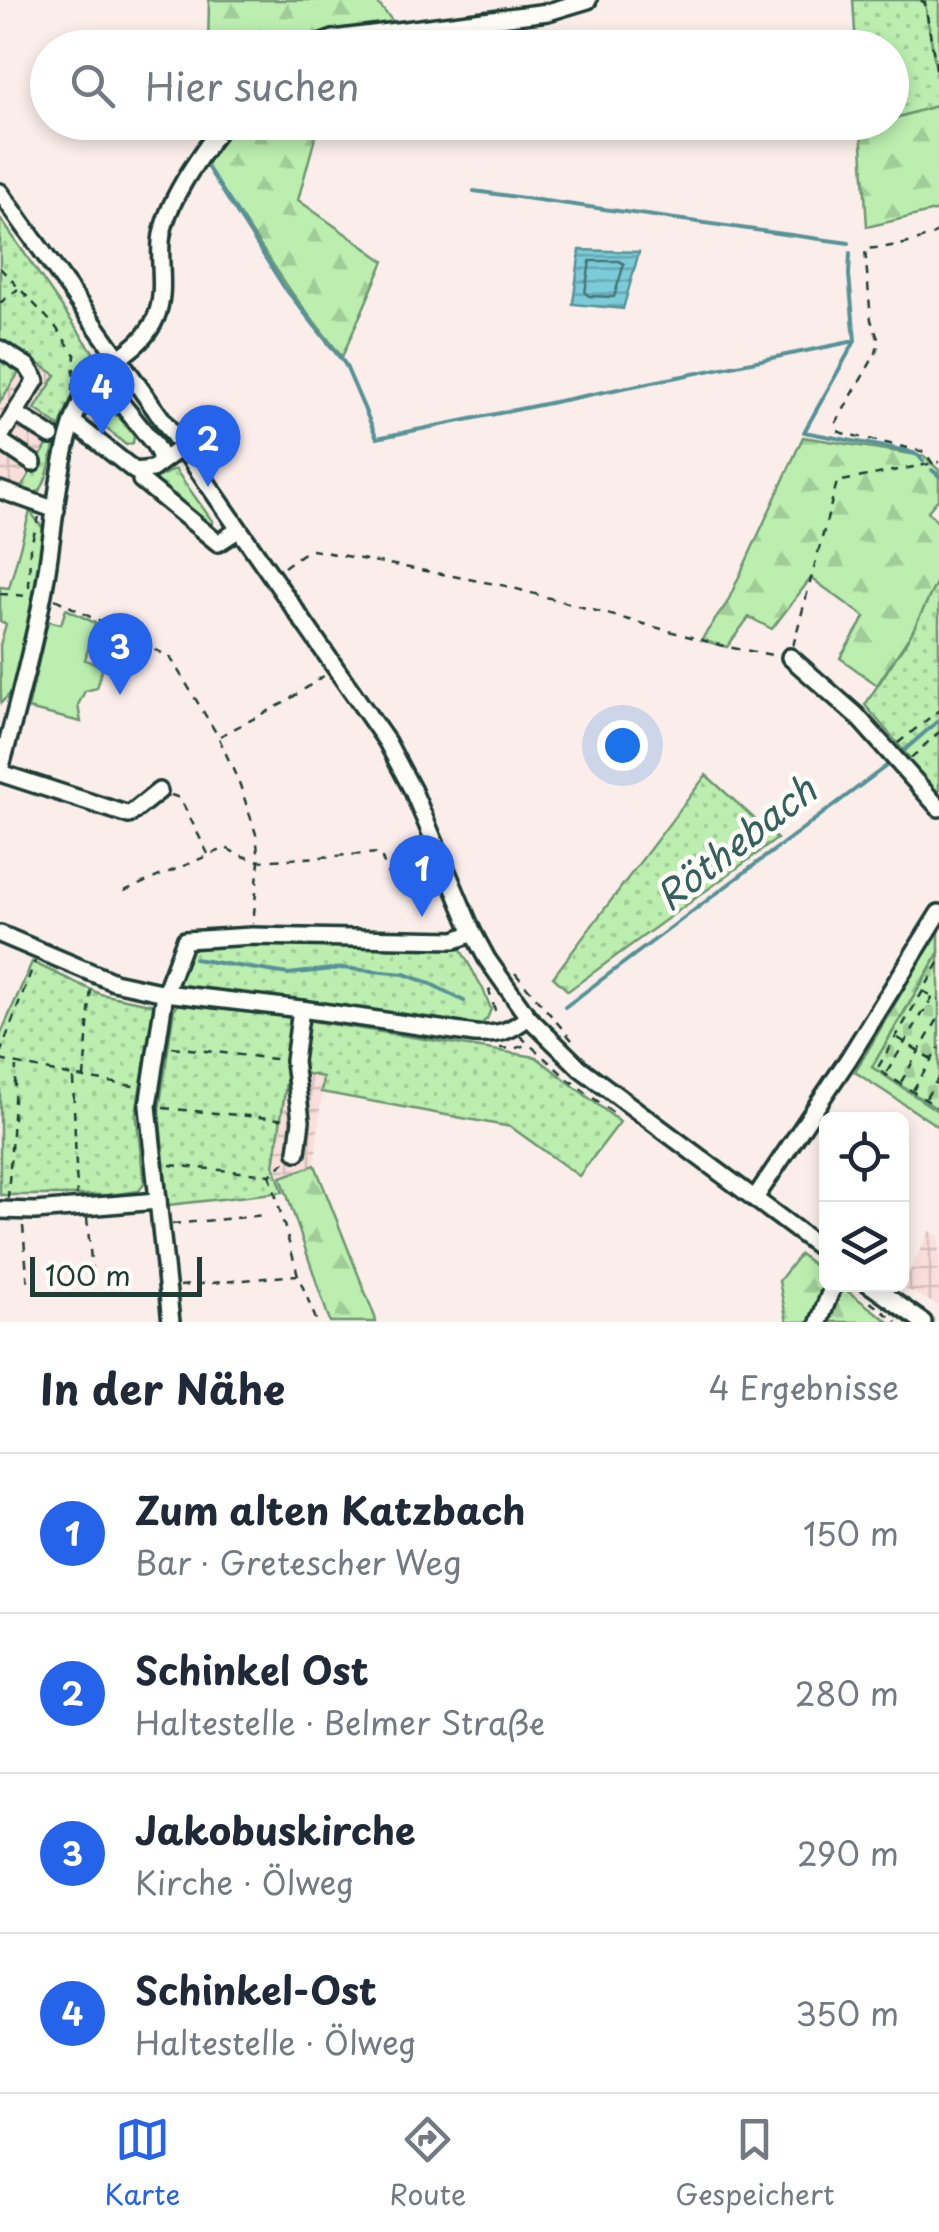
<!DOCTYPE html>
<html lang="de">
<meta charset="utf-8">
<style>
body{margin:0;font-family:"Playpen Sans",sans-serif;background:#f6f6f7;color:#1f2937}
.controls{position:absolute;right:30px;bottom:30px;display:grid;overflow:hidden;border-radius:15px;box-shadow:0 5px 15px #0003}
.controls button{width:90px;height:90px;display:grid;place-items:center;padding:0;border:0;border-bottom:2px solid #e0e1e3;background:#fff;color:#1f2937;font:50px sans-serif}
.scale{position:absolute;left:30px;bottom:25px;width:172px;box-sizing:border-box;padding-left:10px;border:5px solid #1f3d34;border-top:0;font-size:28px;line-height:35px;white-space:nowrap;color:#1f3d34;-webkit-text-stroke:8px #fdfcf7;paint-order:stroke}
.you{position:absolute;left:622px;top:745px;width:35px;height:35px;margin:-25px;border:8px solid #fff;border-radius:50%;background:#1a73e8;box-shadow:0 0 0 15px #1a73e833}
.badge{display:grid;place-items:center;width:65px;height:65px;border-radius:50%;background:#2563eb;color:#fff;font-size:32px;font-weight:700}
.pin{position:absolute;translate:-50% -82px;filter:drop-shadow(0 2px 5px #0008)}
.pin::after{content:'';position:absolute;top:52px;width:35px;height:30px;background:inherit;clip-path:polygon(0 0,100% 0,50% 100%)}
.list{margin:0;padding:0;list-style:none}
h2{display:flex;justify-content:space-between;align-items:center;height:130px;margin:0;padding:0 40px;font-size:42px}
h2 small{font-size:32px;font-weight:400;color:#747a83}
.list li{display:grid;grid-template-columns:65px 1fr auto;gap:30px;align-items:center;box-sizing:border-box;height:160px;padding:0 40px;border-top:2px solid #e0e1e3}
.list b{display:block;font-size:38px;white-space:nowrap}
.list p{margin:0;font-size:32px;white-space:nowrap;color:#747a83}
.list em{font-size:32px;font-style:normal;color:#747a83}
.icon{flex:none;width:55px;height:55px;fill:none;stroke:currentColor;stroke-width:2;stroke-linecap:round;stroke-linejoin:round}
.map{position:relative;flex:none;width:939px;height:1322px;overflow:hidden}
.search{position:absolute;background:#fff;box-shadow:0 5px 15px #0003;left:30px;right:30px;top:30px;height:110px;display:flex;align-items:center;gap:25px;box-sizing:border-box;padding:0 35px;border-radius:55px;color:#747a83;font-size:38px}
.sheet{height:770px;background:#fff}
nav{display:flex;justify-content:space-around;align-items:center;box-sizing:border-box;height:140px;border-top:2px solid #e0e1e3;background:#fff;font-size:28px;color:#747a83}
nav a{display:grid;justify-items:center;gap:5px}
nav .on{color:#2563eb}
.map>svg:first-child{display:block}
.industrial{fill:url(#industrial-grid)}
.grass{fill:url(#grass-dots);stroke:#6d9672;stroke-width:2.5}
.forest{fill:url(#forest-firs);stroke:#6d9672;stroke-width:2.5}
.cemetery{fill:url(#cemetery-stones);stroke:#6d9672;stroke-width:2.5}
.park{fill:#bbeeaf;stroke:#6d9672;stroke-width:2.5}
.water{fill:url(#water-rules);stroke:#579297;stroke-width:2.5}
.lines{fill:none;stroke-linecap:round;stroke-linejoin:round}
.shore{stroke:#447676;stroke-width:2.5}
.stream{stroke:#579297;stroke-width:4}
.minor-casing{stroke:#1f3d34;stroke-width:22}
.path{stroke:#1f3d34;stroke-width:2.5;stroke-dasharray:8 8;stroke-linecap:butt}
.minor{stroke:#fdfcf7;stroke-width:15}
.labels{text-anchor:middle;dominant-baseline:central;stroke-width:9;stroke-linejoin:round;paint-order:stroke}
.water-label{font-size:38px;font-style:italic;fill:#36605d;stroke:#fdfcf7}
</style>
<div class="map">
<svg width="939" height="1322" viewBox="0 0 939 1322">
<defs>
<pattern id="industrial-grid" width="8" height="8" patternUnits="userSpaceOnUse" patternTransform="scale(2.5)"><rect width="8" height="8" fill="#f9deda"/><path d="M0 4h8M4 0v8" fill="none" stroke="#d5bfbc"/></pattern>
<pattern id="grass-dots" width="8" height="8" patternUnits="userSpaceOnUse" patternTransform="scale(2.5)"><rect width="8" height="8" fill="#bbeeaf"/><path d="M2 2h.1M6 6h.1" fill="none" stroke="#a0cd97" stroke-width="1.8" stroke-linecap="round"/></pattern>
<pattern id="forest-firs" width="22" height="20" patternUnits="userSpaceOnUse" patternTransform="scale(2.5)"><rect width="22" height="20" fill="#bbeeaf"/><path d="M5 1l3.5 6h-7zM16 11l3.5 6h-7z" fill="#a0cd97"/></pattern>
<pattern id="cemetery-stones" width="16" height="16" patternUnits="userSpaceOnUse" patternTransform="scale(2.5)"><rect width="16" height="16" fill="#bbeeaf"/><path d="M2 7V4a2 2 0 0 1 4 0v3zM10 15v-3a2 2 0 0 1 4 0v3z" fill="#a0cd97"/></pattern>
<pattern id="water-rules" width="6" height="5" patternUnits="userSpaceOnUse" patternTransform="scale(2.5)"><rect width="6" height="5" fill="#7ccbd9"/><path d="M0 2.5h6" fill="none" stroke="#65a6b1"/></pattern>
</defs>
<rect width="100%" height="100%" fill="#fbeeea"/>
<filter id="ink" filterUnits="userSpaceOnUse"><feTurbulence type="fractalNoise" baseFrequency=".01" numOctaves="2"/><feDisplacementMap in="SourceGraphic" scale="20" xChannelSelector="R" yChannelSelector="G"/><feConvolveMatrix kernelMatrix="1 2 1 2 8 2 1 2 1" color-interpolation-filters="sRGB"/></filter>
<g filter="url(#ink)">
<!-- industrial -->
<g class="industrial">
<path d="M30 357 56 375 59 425 19 491 0 482V402Z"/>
<path d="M288 1070 323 1077 315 1164 279 1176 274 1166Z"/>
<path d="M929 1231 939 1236V1306L902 1287Z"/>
</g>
<!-- grass -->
<g class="grass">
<path d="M853 0H920L925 3 939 86V105L892 119V48L856 47Z"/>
<path d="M0 218 93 352C91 370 81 379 73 394 64 413 57 434 52 454 49 468 47 479 40 491L29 494 19 491 59 426 35 409 56 375 29 357 0 402Z"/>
<path d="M97 399 106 400 134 436 133 443 126 445 92 416 91 407Z"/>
<path d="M175 469 213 522 205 528 148 482Z"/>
<path d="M939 577V798L912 768 909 757 865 705 911 634Z"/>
<path d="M706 775 777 839 568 991 553 977Z"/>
<path d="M254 942 458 945 483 989 491 1009 487 1019 476 1028 302 1001 174 985 189 945Z"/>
<path d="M32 962 100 994 155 1005 136 1112 144 1183 139 1191 108 1195H0V1036Z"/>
<path d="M179 1004 293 1018 536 1057 620 1122 579 1176 511 1127 321 1092 323 1077 288 1070 274 1166 283 1192 168 1205 159 1110 174 1009Z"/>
</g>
<!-- forest -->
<g class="forest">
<path d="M209 0H375L401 31 503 19 499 47 208 48Z"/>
<path d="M920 0H939V86L925 3Z"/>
<path d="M939 105V210L867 227 861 128 879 123 892 122V119Z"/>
<path d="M207 123H319L298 200 384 261 342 357 292 293 208 168Z"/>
<path d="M803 437 924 456 939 470V498L928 511 939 524V577L911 634 877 685 840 658 865 617 811 578 772 629 749 617 727 647 701 640 727 603Z"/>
<path d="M939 929V952L872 1067 939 1112V1127L855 1072Z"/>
<path d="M315 1165 375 1317 376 1322H330L281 1177Z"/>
<path d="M800 1254 826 1275V1284L839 1285 889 1322H787L779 1281Z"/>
</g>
<!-- cemetery -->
<path class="cemetery" d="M939 954V1110L872 1067Z"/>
<!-- park -->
<g class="park">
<path d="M30 511 44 530 36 601 14 690 1 703 0 645 6 624 0 621V587L9 588Z"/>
<path d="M66 609 95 623 85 660 103 666 97 688 85 691 78 705 81 722 28 709 48 621 61 624Z"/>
</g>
<!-- water -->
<path class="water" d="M580 250 639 252 623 309 573 304Z"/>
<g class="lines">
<!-- shore -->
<path class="shore" d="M590 261H619L624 264 614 297 589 296 585 293Z"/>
<!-- stream -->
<g class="stream">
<path d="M208 168 284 287 345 364 377 438 855 341 804 432 907 451 918 455 923 461"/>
<path d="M474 191 849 243"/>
<path d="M850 253 849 275 855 341"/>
<path d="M932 470 939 476"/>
<path d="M900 754 939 720"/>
<path d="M194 959 288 974 341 968 404 974 429 983 464 1001"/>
<path d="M565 1007 893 761"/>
</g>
<!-- minor casing -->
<g class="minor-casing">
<g id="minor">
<path d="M308 48 333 39 548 12 588 0"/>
<path d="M0 192 182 447 387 742 413 791 473 933 487 959 528 1017 580 1068 826 1252"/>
<path d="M0 349 27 366 36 380 0 437"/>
<path d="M99 376 154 444 159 453 161 462"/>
<path d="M15 413 51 436"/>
<path d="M73 422 135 471 152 469 182 447"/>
<path d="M0 441 33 463"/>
<path d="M141 480 218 543 238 530"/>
<path d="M0 490 56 510"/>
<path d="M790 657 856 715 939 808"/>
<path d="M0 770C16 712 32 653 43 594 54 537 55 477 73 422 78 409 84 392 93 381 113 357 143 349 156 317 166 292 159 267 161 242 164 203 202 153 225 122"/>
<path d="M0 773 129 815 159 791"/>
<path d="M0 934 114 982 165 993 301 1009 475 1034C498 1035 510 1032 528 1017"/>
<path d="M297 1152 301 1121 294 1061 301 1009"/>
<path d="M755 1198 849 1058 939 913"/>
<path d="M0 1210 35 1211 158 1201"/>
<path d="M869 1284 923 1322"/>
<path d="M171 1322 148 1106 165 993 185 940 252 936 455 940 473 933"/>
<path d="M819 1322 830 1293 835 1284"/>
</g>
</g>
<!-- path -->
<g class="path">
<path d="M921 0 925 3 939 86"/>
<path d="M939 231C917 244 890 247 865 249L871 320 879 341 876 353 836 423 837 430 842 433 925 452 933 464 939 469"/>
<path d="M0 268 55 326 75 355 72 391"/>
<path d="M0 303 18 289"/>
<path d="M284 567 302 554 313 550 506 586 727 647 778 656"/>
<path d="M29 587 30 548 39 517"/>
<path d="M0 594 29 596"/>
<path d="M55 599 170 657 218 736 240 785 256 834 259 861 253 924"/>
<path d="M793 646 837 482 939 462"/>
<path d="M220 736 284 703 325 675"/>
<path d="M898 743 939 710"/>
<path d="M911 758 939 732"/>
<path d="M171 795 180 798 208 854"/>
<path d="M124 891 226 848 239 855 259 861 380 853 388 875"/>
<path d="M939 963 923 991 939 1000"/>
<path d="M515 973 577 1046"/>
<path d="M491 989 489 990 495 1010 501 1016"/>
<path d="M923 991 877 1069 939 1108"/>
<path d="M520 1036 568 1079 612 1112 619 1115"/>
<path d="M898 1038 939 1064"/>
<path d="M172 1047 283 1060"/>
<path d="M500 1048 513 1049 526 1045"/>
<path d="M0 1054 35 961"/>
<path d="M0 1060 73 1076 139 1087"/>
<path d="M887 1072 933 996"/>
<path d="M73 1078 77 1195"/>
<path d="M84 1078 91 987"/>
<path d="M901 1082 939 1017"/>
<path d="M913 1090 939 1048"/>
<path d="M926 1098 939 1077"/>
<path d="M163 1108 289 1120"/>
<path d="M170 1165 270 1175 286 1161"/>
<path d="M270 1175 298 1275 317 1322"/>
<path d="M8 1199 16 1067"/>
<path d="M87 1218 93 1281"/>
<path d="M172 1224 266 1215"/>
<path d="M23 1226 28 1287"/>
<path d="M180 1286 297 1275"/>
<path d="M870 1302 897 1322"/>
</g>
<!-- minor -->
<use href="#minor" class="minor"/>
</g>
</g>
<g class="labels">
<!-- water labels -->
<g class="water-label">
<text transform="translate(735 842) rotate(-38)">Röthebach</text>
</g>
</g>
</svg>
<div class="controls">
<button><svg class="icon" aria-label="locate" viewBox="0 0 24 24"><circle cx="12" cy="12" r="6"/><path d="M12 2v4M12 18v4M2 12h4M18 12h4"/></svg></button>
<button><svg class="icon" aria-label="layers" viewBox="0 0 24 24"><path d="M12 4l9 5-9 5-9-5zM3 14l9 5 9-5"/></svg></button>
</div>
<div class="scale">100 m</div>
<div class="you"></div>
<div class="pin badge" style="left:422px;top:917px">1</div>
<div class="pin badge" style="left:208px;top:487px">2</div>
<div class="pin badge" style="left:120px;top:695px">3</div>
<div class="pin badge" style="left:102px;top:435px">4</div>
<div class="search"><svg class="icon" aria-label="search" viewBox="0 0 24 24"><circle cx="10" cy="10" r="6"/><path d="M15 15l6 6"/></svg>Hier suchen</div>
</div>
<section class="sheet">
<h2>In der Nähe<small>4 Ergebnisse</small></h2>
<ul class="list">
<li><span class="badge">1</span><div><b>Zum alten Katzbach</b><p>Bar · Gretescher Weg</p></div><em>150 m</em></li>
<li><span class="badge">2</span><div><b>Schinkel Ost</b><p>Haltestelle · Belmer Straße</p></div><em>280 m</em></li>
<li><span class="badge">3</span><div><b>Jakobuskirche</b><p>Kirche · Ölweg</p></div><em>290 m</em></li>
<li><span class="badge">4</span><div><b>Schinkel-Ost</b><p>Haltestelle · Ölweg</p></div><em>350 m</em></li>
</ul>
</section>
<nav>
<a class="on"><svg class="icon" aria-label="map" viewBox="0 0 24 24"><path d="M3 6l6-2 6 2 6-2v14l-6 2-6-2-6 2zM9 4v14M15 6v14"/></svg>Karte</a>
<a><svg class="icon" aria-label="directions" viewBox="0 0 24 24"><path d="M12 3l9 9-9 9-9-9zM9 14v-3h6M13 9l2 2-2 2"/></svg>Route</a>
<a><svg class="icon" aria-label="saved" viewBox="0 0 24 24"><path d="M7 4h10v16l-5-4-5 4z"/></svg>Gespeichert</a>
</nav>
